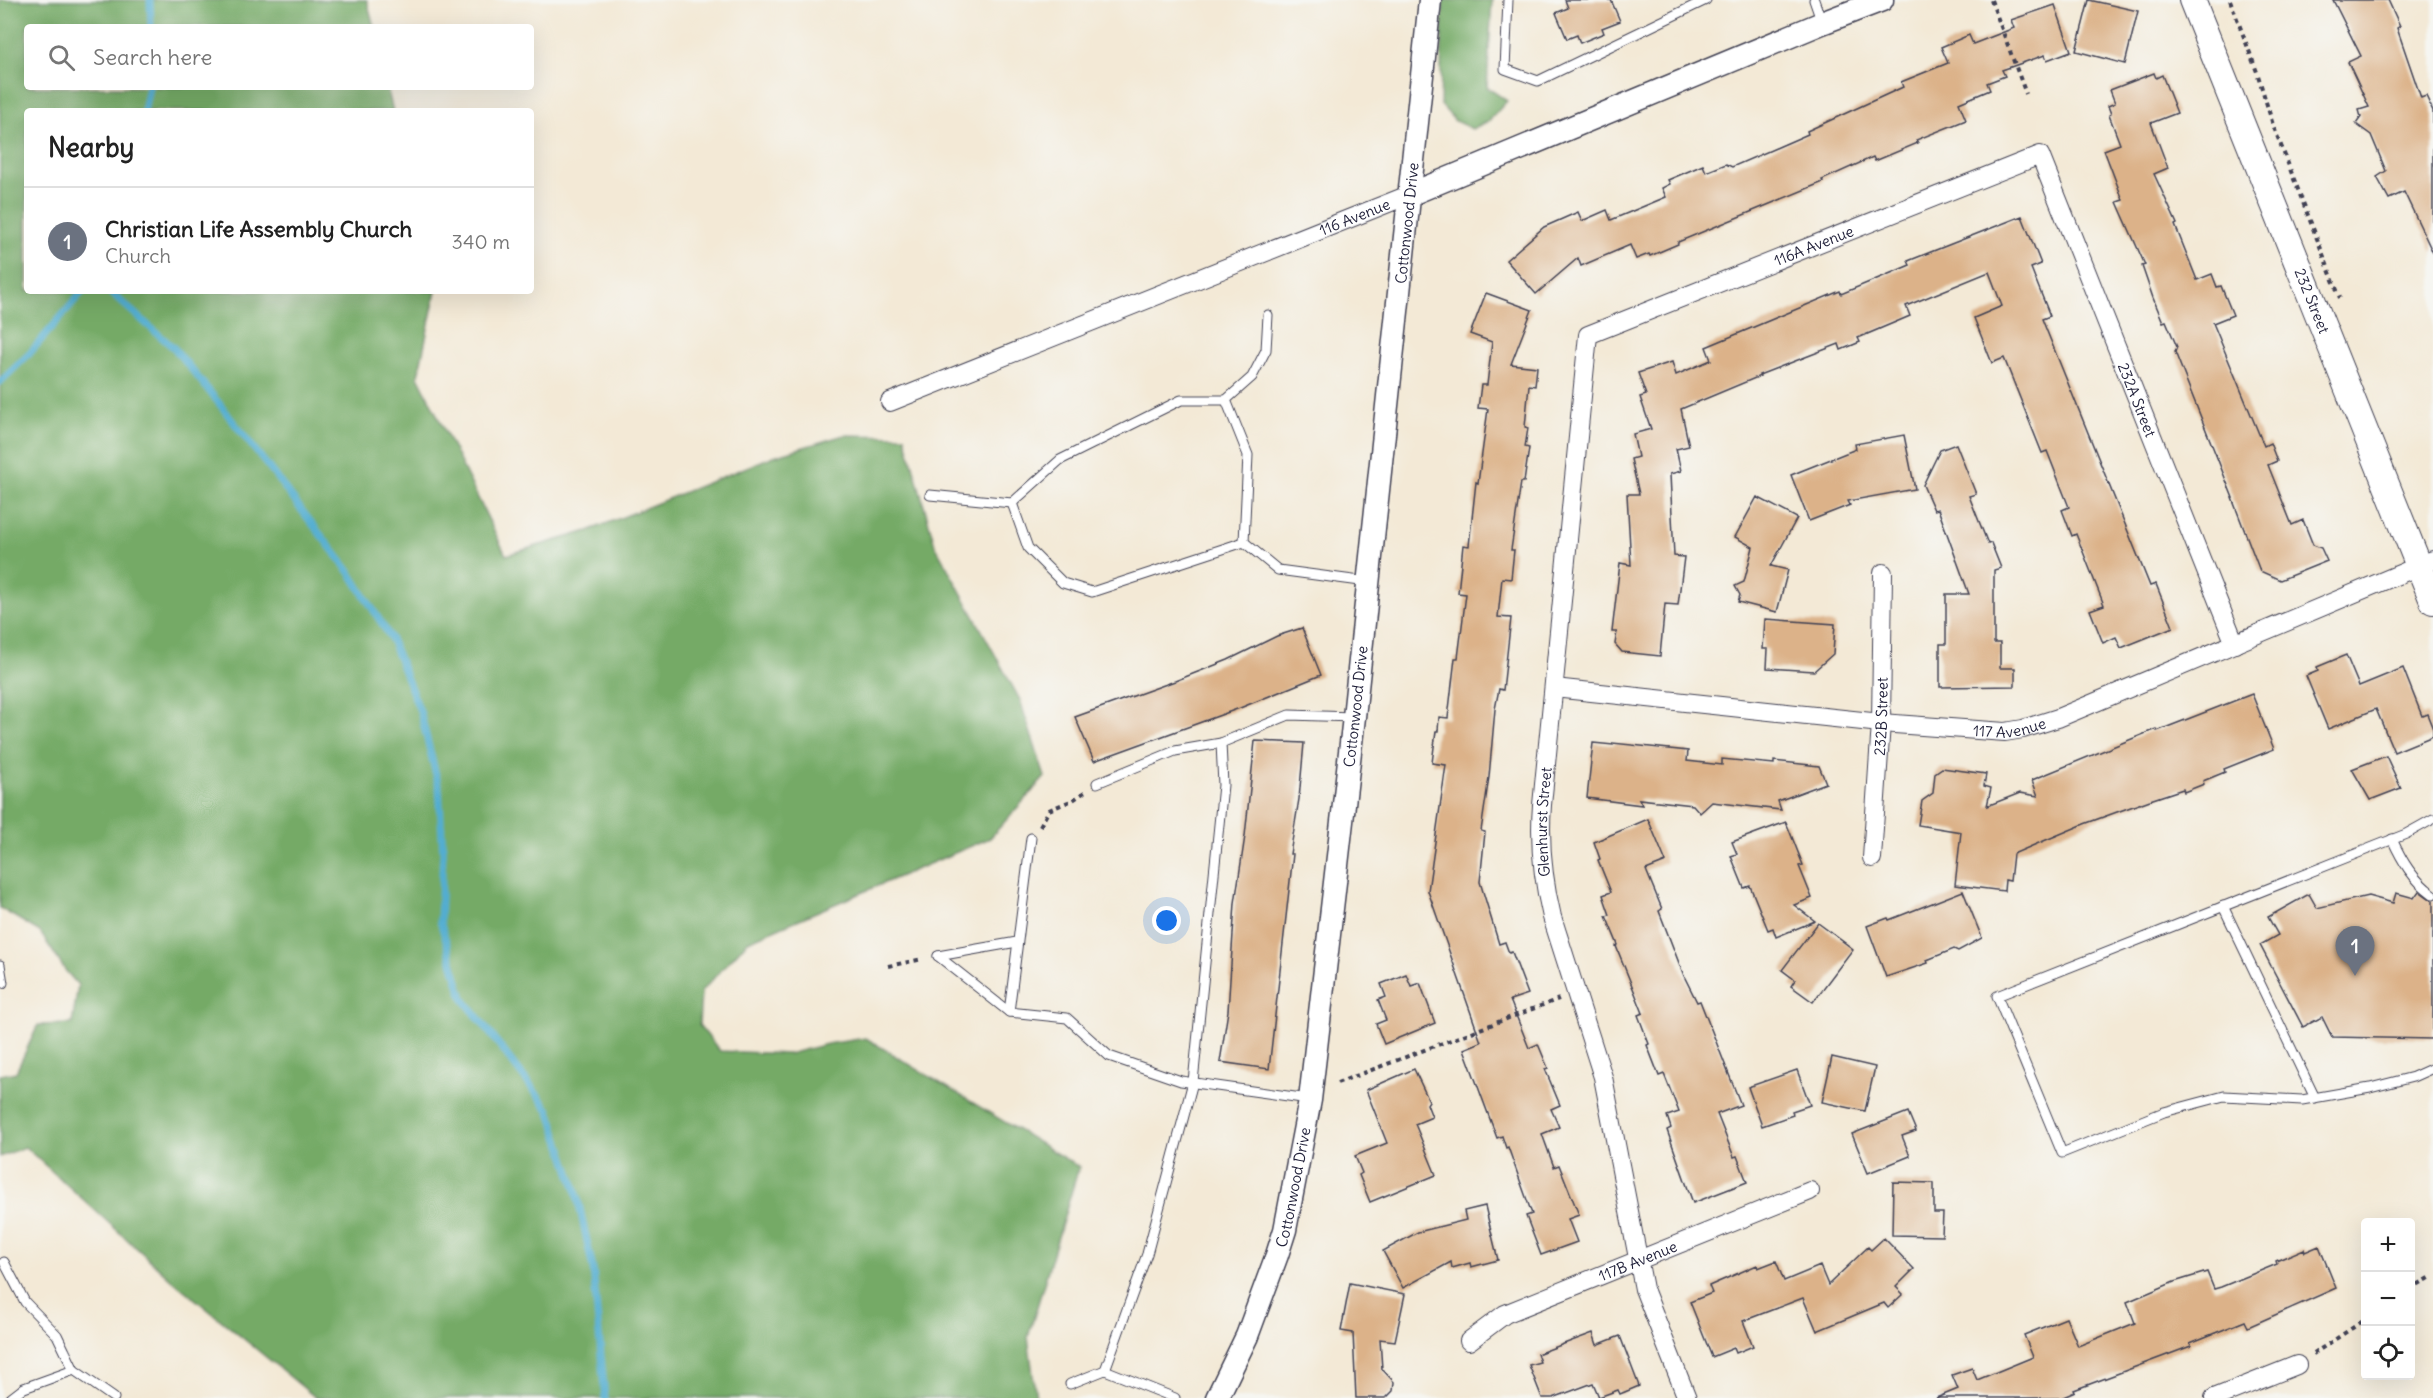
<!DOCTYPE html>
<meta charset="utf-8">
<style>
body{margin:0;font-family:Delius,sans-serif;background:#f6f6f6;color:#222}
.controls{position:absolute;right:18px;bottom:18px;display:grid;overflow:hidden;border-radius:6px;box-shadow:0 6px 24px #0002}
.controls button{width:54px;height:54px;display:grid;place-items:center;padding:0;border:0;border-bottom:2px solid #e0e0e0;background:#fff;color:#222;font:30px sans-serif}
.you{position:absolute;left:1167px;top:921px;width:21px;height:21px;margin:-15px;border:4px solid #fff;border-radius:50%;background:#1a73e8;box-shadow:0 0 0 9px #1a73e833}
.badge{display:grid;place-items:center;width:39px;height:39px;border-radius:50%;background:#b5179e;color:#fff;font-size:20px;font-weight:700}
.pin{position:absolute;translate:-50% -50px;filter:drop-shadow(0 2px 3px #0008)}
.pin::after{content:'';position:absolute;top:32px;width:21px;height:18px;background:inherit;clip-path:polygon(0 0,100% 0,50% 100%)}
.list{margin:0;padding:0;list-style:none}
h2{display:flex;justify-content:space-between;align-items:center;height:78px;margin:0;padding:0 24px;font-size:26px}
h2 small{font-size:20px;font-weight:400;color:#767676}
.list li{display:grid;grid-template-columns:39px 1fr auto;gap:18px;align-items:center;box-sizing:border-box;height:108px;padding:0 24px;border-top:2px solid #e0e0e0}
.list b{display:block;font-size:22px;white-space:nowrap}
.list p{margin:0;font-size:20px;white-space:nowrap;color:#767676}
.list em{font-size:20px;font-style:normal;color:#767676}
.icon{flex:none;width:33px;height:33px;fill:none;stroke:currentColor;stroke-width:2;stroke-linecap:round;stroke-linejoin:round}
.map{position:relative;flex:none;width:2433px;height:1398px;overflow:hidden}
.search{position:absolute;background:#fff;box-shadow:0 6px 24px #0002;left:24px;top:24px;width:510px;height:66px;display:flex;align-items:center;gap:15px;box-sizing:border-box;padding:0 21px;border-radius:6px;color:#767676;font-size:22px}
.panel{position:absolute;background:#fff;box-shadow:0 6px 24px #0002;left:24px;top:108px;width:510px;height:186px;border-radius:6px}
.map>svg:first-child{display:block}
.forest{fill:#74aa66;stroke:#4b6650;stroke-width:1.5}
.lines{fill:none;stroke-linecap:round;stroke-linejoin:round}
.stream{stroke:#52add0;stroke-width:7}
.building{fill:#dcb289}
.service-casing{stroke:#414052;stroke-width:11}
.minor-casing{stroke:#414052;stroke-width:20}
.tertiary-casing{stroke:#414052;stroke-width:25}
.secondary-casing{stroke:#414052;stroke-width:28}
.path{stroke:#414052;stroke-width:4;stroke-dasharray:4.5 4.5;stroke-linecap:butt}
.service{stroke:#fff;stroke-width:9}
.minor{stroke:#fff;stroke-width:18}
.tertiary{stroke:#fff;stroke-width:22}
.secondary{stroke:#fff;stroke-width:26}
.labels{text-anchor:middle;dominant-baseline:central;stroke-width:4.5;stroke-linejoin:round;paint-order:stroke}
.street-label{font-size:15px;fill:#22223b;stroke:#f6f6f2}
</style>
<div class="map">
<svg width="2433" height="1398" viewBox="0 0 2433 1398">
<rect width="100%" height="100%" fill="#f6f6f2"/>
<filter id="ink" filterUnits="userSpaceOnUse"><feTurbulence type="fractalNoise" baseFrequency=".0167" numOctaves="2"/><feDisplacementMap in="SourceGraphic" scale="12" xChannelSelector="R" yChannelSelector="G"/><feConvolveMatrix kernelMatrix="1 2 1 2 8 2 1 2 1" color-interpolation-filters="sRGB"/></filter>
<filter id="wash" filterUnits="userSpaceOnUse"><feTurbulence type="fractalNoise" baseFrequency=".008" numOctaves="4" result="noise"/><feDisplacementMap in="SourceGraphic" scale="24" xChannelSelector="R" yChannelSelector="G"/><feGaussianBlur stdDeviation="1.35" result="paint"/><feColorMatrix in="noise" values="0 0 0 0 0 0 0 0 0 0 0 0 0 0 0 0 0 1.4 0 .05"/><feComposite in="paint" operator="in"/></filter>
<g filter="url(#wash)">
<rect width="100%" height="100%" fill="#f3e9d6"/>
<!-- forest -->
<g class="forest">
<path d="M0 0H367L374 27H27V87H387L393 111H27V291H436L418 376 506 555 588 531 774 456 844 435 905 436 935 545 1020 700 1045 777 990 838 748 941 701 992 699 1025 720 1051 788 1054 827 1044 866 1038 1079 1167 1028 1337 1036 1398H316L173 1281 25 1147 0 1157V1075L16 1072 38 1025 72 1024 78 985 65 970 40 932 0 908Z"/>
<path d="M1443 0H1492L1487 87 1507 101 1489 121 1472 129 1455 121 1440 104Z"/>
</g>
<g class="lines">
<!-- stream -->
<g class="stream">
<path d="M150 0 151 27"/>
<path d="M144 111 149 87"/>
<path d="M109 291 174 348 218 402 351 574 390 637 420 711 439 787 443 852 440 921 463 998 549 1110 576 1190 593 1269 605 1398"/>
<path d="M0 382 30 353 83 291"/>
</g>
</g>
<g id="blocks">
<!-- building -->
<g class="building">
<path d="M1565 0H1611L1620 21 1602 28 1604 33 1580 43 1577 35 1567 39 1556 13 1568 8Z"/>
<path d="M2089 0 2138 11 2125 64 2076 51Z"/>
<path d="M2333 0H2388L2400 26 2397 28 2421 98 2426 96 2433 111V253L2404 192 2389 199 2377 177 2386 171 2371 135 2356 124 2361 117 2359 110 2369 107 2348 62 2361 56Z"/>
<path d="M2055 5 2071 51 2047 60 2045 55 2002 70 2005 76 1987 83 1990 90 1959 103 1966 120 1916 140 1918 143 1875 161 1873 157 1822 180 1823 182 1678 242V244L1650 256 1649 254 1636 259 1630 245 1581 266 1578 258 1536 294 1506 260 1544 227 1578 212 1582 221 1607 210 1611 220 1666 197 1662 188 1670 184 1668 180 1703 165 1706 172 1726 164 1732 167 1808 134 1807 131 1903 87 1901 82 1948 63 1941 47 1969 35 1973 44 2014 28 2011 20Z"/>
<path d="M2154 73 2156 78 2162 75 2177 113 2151 123 2168 168 2154 174 2177 224 2175 225 2197 280 2212 274 2217 287 2221 286 2233 315 2213 323 2264 446 2270 443 2277 461 2268 465 2292 525 2303 520 2313 545 2321 548 2327 561 2280 580 2260 571 2232 498H2233L2175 352 2177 347 2166 321 2163 322 2153 298 2142 266 2145 265 2117 202 2123 200 2104 150 2120 144 2109 115 2111 114 2108 106 2115 103 2110 90Z"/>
<path d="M2022 216 2041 264 2031 268 2050 316 2042 319 2150 586 2156 584 2173 627 2121 648 2116 637 2103 643 2090 610 2104 605 2076 534 2072 536 2062 510 2069 507 2047 451 2042 453 2004 358 1992 363 1974 318 2002 306 1989 272 1906 306 1910 316 1858 338 1860 342 1841 350 1839 344 1759 375 1760 376 1681 409 1689 446 1676 449 1681 471 1670 474 1674 556 1684 557 1678 605 1665 604 1660 656 1622 652 1615 644 1617 632H1612L1620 563 1631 565 1627 494H1639L1631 459 1638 457 1633 434 1651 429 1640 397 1646 395 1638 373 1672 362 1676 375 1711 360 1706 347 1840 291 1841 294 1910 265 1908 261Z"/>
<path d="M1486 293 1532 310 1511 364 1537 367 1535 386 1529 385 1525 427 1528 428 1525 447 1529 448 1524 482H1521L1511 550H1514L1511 579 1502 578 1498 617 1511 618 1503 690 1499 689 1495 709 1489 777 1481 831 1485 832 1480 882 1499 944 1505 942 1509 953 1512 952 1528 994 1510 1000 1529 1048 1538 1044 1548 1068 1545 1069 1560 1105 1551 1109 1559 1127 1542 1134 1554 1167 1559 1165 1579 1215 1568 1219 1577 1242 1541 1255 1526 1216 1532 1214 1508 1147 1506 1148 1502 1136 1497 1138 1464 1049 1481 1042 1428 891 1446 765 1432 763 1436 731H1438L1439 717 1448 718 1455 658H1458L1466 594 1458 593 1463 545 1469 546 1476 482 1478 483 1488 409 1478 408 1481 385H1487L1492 342 1470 334Z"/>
<path d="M1904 435 1915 489 1848 501 1850 505 1809 521 1791 475 1856 449 1855 444Z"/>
<path d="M1956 444 1976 494 1969 496 1988 544 1991 543 2001 568 1994 570V643H2000V668H2015V686L1940 687V644H1946V594H1969L1938 509 1934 510 1923 485 1940 450Z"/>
<path d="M1757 497 1797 518 1771 566 1788 570 1777 612 1738 602 1740 595 1735 586 1744 582 1753 547 1735 537Z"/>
<path d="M1765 619 1835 624 1833 654 1814 671 1767 668 1768 649H1763Z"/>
<path d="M1302 628 1321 675 1240 708 1094 761 1075 717 1175 681 1228 660 1277 636Z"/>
<path d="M2346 655 2359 686 2403 668 2422 716 2427 714 2433 729V736L2394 752 2376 709 2328 729 2306 676 2318 671 2317 667Z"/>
<path d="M2252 694 2274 749 2224 769 2225 772 2203 781 2204 784 2184 792 2183 789 2150 800 2084 824 2013 854 2010 881 2005 880 2004 891 1955 885 1961 832 1918 825 1922 801 1933 793 1935 773 1942 768 1986 774 1984 786 1991 788 1987 806 2020 793 2038 796 2032 780 2156 729 2157 731Z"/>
<path d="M1255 741 1304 743 1299 799 1290 854H1293L1269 1069 1220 1062 1228 1011 1235 903 1245 836Z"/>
<path d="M1593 743 1613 745V743L1688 751 1687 761 1722 765V759L1774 764V761L1819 766 1826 783 1778 801 1781 810 1712 802 1700 813 1693 805 1639 799 1642 805 1587 798Z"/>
<path d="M2386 756 2401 788 2370 800 2352 769Z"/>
<path d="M1648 819 1666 862 1646 870 1662 909 1659 911 1684 976 1697 1002 1700 1001 1741 1105 1717 1114 1734 1157 1737 1156 1747 1182 1693 1203 1667 1130 1671 1128 1667 1116 1679 1112 1664 1074 1659 1076 1647 1045 1649 1044 1638 1015 1643 1013 1616 946 1618 945 1606 916 1610 915 1603 895 1611 892 1598 860 1600 859 1594 842Z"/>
<path d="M1786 822 1803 865 1799 866 1812 898 1794 905 1815 921 1776 937 1773 928 1768 930 1750 886 1744 888 1731 856 1737 854 1732 842Z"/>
<path d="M1963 891 1982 938 1958 951 1954 949 1927 960 1928 963 1886 977 1867 926 1888 918 1889 920Z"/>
<path d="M2419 891 2433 901V1039L2332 1037 2322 1017 2303 1027 2260 945 2278 935 2268 917 2309 894 2317 908 2368 896 2393 903 2396 893 2414 898Z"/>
<path d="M1818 923 1853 949 1813 1002 1791 986 1795 980 1782 970Z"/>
<path d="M1406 974 1411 986 1420 983 1435 1023 1384 1044 1376 1024 1386 1020 1378 1000 1386 997 1381 984Z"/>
<path d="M1832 1057 1875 1067 1865 1111 1822 1102Z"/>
<path d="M1414 1069 1429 1101 1427 1104 1432 1117 1415 1124 1436 1175 1370 1202 1359 1175 1362 1173 1355 1156 1387 1143 1366 1090Z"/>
<path d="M1797 1070 1810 1105 1792 1111 1793 1115 1762 1126 1748 1087Z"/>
<path d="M1908 1112 1916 1131 1902 1136 1910 1156 1868 1173 1852 1134Z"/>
<path d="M1893 1182 1934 1183V1213H1943L1942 1236 1892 1235Z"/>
<path d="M1485 1206 1498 1260 1471 1267 1470 1263 1452 1268 1451 1262 1403 1288 1383 1251 1418 1232 1466 1220 1464 1211Z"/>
<path d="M1884 1238 1914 1269 1896 1287 1903 1294 1888 1308 1884 1303 1817 1331 1803 1298 1743 1321 1753 1346 1736 1353 1734 1348 1712 1357 1690 1302 1712 1293 1709 1286 1757 1265 1758 1268 1776 1261 1784 1281 1820 1266 1828 1285 1868 1247 1871 1250Z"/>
<path d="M2319 1246 2336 1288 2248 1327 2245 1321 2190 1343 2191 1346 2074 1390 2075 1392 2061 1398H1936L1958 1389 1952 1375 1972 1368 1977 1380 2033 1357 2024 1335 2066 1318 2078 1346 2135 1323 2127 1302 2174 1282 2207 1272 2214 1289 2221 1287 2277 1264 2276 1261 2304 1249 2305 1252Z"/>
<path d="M1350 1283 1405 1294 1395 1341 1380 1339 1382 1369 1394 1382 1393 1391 1386 1398H1356L1353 1333 1341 1331Z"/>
<path d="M1593 1333 1597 1345 1620 1336 1639 1386 1620 1394 1618 1390 1599 1397 1593 1383 1553 1398H1542L1529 1365 1540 1362 1537 1354Z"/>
</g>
</g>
</g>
<g filter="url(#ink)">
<use href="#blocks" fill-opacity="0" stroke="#414052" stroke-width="1.5"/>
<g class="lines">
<!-- service casing -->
<g class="service-casing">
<g id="service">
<path d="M1508 0 1505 69 1538 81 1706 0"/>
<path d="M1814 0 1822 23"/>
<path d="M1226 400 1248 455 1244 542"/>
<path d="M930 495 1012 503 1060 460 1181 400H1226L1252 377 1266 350 1268 315"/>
<path d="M1012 503 1028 548 1063 583 1092 592 1244 542"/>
<path d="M1244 542 1278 570 1368 582"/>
<path d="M1097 783 1175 751 1221 743 1289 715 1354 717"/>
<path d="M2433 819 2406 834 1997 996 2062 1153 2164 1112 2224 1096 2302 1100 2370 1088 2413 1077 2433 1068"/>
<path d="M1031 838 1009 1012 1067 1018 1109 1056 1181 1081 1309 1099"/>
<path d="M2392 839C2402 861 2413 880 2433 894"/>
<path d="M2223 906 2315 1098"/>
<path d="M938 956 1009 1012"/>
<path d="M938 956 1017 942"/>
<path d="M0 965 3 983"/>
<path d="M4 1262 25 1302 57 1335 74 1370 114 1398"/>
<path d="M1105 1370 1147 1254 1193 1082 1223 785 1221 743"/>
<path d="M1070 1384 1105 1370 1175 1398"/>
<path d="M11 1398 24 1388 74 1370"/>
</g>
</g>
<!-- minor casing -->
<g class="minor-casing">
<g id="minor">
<path id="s1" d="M890 402 1411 194"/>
<path id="s2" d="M1554 688 1881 723 2005 732 2023 729 2058 718 2433 560"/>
<path id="s3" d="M1872 858 1881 723 1883 573"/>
<path id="s4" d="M1469 1341 1505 1314 1810 1191"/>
<path id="s5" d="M1687 1398 1644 1289 1603 1077 1552 917C1543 880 1539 843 1542 805L1588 335 2040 155 2235 644"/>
<path d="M2214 1398 2297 1365"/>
</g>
</g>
<!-- tertiary casing -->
<g class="tertiary-casing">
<g id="tertiary">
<path d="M1411 194 1822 23 1882 0"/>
<path id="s6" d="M1217 1398 1247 1336 1277 1255 1285 1230 1310 1100 1354 717 1430 0"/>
</g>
</g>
<!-- secondary casing -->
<g class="secondary-casing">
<g id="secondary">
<path id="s7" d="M2192 0 2433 601"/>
</g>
</g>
<!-- path -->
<g class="path">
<path d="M1991 0 2026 94"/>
<path d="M2230 0 2257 72 2273 125 2340 298"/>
<path d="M1040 826 1049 810 1073 800 1086 791"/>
<path d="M888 966 923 959"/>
<path d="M1337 1083 1559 999"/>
<path d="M2410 1289 2433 1276"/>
<path d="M2313 1354 2366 1319"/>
</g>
<!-- service -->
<use href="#service" class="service"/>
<!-- minor -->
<use href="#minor" class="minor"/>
<!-- tertiary -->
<use href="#tertiary" class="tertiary"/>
<!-- secondary -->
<use href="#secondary" class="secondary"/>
</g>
</g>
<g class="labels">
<!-- street labels -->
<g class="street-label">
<text stroke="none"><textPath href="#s1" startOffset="500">116 Avenue</textPath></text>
<text stroke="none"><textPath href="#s6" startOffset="1196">Cottonwood Drive</textPath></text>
<text stroke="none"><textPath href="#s5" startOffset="1329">116A Avenue</textPath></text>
<text stroke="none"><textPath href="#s7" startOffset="324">232 Street</textPath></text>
<text stroke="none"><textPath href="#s5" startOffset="1836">232A Street</textPath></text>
<text stroke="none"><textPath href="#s6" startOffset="710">Cottonwood Drive</textPath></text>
<text stroke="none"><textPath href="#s3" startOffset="142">232B Street</textPath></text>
<text stroke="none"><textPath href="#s2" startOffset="458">117 Avenue</textPath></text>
<text stroke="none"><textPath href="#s5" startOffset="597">Glenhurst Street</textPath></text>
<text stroke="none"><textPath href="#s6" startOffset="225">Cottonwood Drive</textPath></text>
<text stroke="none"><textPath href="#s4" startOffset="188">117B Avenue</textPath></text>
</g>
</g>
</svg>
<div class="controls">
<button>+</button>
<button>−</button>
<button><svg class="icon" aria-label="locate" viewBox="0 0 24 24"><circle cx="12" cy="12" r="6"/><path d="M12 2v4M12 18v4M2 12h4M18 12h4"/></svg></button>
</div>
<div class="you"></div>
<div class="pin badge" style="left:2355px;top:976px;background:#6b7280">1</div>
<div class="search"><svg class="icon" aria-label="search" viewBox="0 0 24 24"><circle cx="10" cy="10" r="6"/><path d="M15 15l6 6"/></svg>Search here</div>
<section class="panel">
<h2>Nearby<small></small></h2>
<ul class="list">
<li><span class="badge" style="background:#6b7280">1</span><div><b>Christian Life Assembly Church</b><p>Church</p></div><em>340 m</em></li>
</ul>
</section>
</div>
